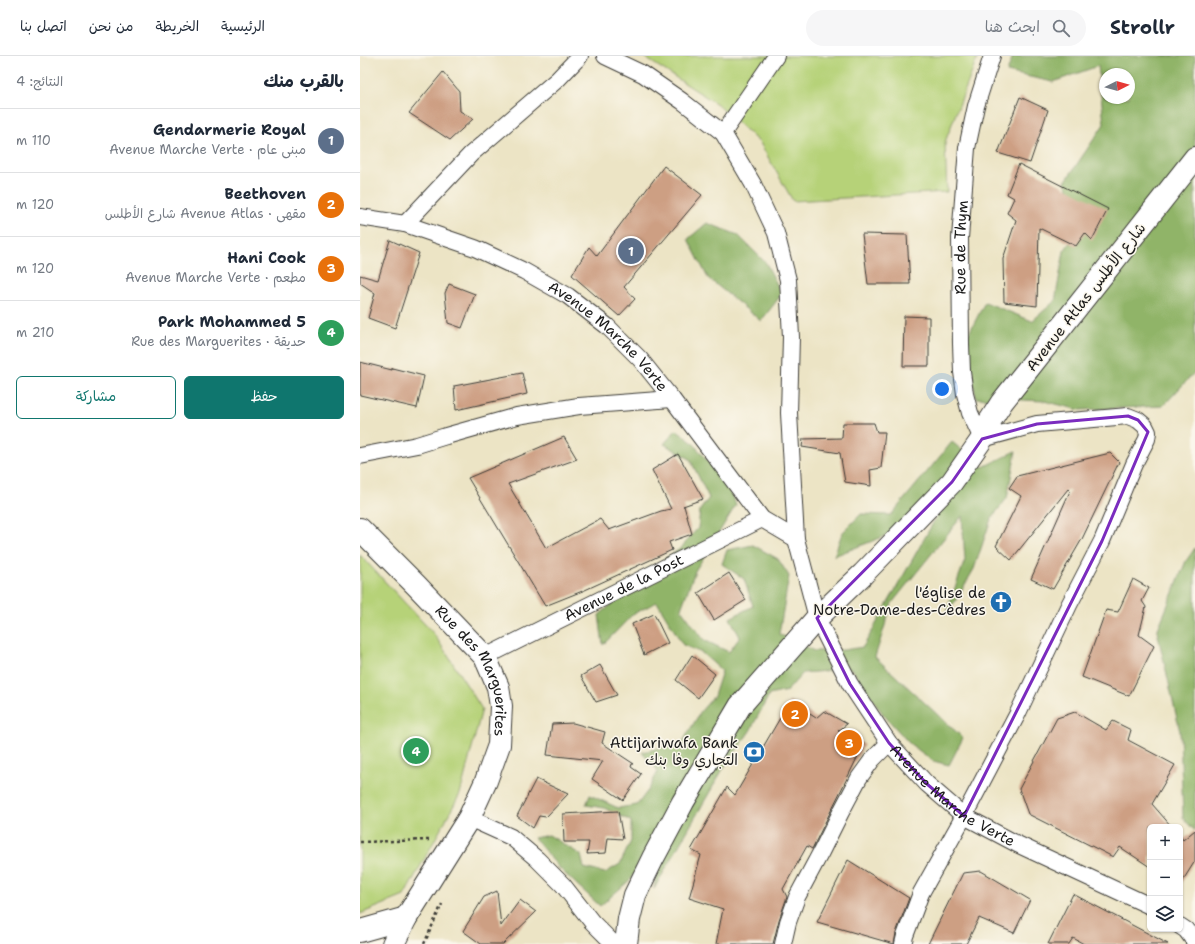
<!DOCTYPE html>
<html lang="ar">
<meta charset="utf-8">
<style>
body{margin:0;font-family:"Shantell Sans","Playpen Sans Arabic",sans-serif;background:#f6f6f7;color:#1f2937;direction:rtl}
.controls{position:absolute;right:12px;bottom:12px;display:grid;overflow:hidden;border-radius:6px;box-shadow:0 1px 3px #0004}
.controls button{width:36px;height:36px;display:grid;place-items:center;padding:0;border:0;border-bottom:1px solid #e0e1e3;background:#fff;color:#1f2937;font:20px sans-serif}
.compass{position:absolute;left:739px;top:12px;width:36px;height:36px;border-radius:50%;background:#fff;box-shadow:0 1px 3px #0004;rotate:84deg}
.you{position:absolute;left:582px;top:333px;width:14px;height:14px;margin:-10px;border:3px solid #fff;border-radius:50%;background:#1a73e8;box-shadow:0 0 0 6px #1a73e833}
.badge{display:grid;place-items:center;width:26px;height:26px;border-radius:50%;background:#0f766e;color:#fff;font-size:13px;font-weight:700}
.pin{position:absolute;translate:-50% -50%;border:2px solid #fff;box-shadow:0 1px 4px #0006}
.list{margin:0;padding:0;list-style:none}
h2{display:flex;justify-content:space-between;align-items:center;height:52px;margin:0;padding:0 16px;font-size:17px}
h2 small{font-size:13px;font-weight:400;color:#747a83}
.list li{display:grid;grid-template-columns:26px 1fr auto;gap:12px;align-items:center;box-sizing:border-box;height:64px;padding:0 16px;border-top:1px solid #e0e1e3}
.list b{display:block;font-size:15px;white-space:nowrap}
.list p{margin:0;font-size:13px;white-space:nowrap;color:#747a83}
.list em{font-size:13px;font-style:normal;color:#747a83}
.actions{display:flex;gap:8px;padding:12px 16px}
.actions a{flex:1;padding:9px 0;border:1px solid #0f766e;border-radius:6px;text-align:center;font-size:14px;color:#0f766e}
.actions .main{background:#0f766e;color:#fff}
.icon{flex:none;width:22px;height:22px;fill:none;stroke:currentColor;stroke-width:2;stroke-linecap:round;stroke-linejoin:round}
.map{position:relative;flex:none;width:835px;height:888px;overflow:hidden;direction:ltr}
header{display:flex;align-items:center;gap:24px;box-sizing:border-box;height:56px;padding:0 20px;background:#fff;border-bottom:1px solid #e0e1e3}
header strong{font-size:19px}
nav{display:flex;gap:22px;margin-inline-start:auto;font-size:14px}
.search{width:280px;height:36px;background:#f6f6f7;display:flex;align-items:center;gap:10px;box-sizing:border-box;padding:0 14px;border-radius:22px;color:#747a83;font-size:15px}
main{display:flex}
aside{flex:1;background:#fff}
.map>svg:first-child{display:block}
.green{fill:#b6d278;stroke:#69774a}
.forest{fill:#90b468;stroke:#566842;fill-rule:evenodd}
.building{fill:#cd9f83}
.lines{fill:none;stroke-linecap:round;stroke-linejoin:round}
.street-casing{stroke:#3b3a35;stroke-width:18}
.secondary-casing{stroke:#3b3a35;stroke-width:24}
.path{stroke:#3b3a35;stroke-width:2.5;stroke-dasharray:3 3;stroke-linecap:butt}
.street{stroke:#fff;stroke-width:16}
.secondary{stroke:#fff;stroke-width:22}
.marked{fill:none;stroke:#7b2cbf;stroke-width:3;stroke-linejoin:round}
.labels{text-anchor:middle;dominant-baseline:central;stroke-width:3;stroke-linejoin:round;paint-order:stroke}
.street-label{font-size:15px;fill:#1c1c1c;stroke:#fbf7ec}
.poi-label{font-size:15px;fill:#1c1c1c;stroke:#fbf7ec;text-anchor:end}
</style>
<header>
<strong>Strollr</strong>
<div class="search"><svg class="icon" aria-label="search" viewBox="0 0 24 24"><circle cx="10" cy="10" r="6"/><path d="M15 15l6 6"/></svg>ابحث هنا</div>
<nav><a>الرئيسية</a><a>الخريطة</a><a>من نحن</a><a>اتصل بنا</a></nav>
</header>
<main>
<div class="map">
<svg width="835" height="888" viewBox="0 0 835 888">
<rect width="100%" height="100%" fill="#fbf7ec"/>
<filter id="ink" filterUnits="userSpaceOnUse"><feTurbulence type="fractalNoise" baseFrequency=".025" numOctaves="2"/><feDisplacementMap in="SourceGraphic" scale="8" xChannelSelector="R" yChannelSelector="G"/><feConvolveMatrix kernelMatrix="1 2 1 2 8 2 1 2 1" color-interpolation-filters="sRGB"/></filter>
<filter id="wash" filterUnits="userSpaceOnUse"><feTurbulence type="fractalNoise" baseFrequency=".012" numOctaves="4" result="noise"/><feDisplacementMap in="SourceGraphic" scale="16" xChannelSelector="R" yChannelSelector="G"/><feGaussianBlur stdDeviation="0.9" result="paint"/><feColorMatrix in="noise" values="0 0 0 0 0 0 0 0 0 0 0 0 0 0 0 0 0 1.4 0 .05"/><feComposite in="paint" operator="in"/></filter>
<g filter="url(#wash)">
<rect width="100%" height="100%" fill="#ece4c5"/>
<!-- green -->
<g class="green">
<path d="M286 0H618L585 86 587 136 433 145 400 87 357 48 287 3Z"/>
<path d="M0 499 74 578 122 653 100 738 44 840 0 858Z"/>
</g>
<!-- forest -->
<g class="forest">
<path d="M653 0H835V316L803 350 720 354 684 345 616 342 606 283 625 246 672 265 695 245 704 195 724 166 705 126 744 68 738 10 693 26 647 16ZM745 18H769V42H745Z"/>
<path d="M347 167 378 179 406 207 422 238 401 265 348 222 328 183Z"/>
<path d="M316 374 333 387 366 428 376 449 335 515 321 553 344 584 369 596 380 581 370 562 393 550 384 523 362 508 367 494 393 489 418 503 429 520 419 578 454 595 484 594 503 591 577 460 474 500 482 477 501 458 531 459 592 386 623 411 656 395 647 442 631 463 614 513 596 544 585 559 605 504 602 460 532 547 515 601 603 682 589 709 573 705 549 687 523 658 492 613 443 617 427 635 409 639 390 675 363 713 294 833 305 767 271 823 240 850 200 813 174 782 189 779 221 799 224 812 245 817 260 808 271 785V765L244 752 226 749 230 739 258 752 277 749 289 733 298 715 282 696 322 687 341 655 354 640 362 615 342 597 323 589 297 546 273 558 243 589 239 559 305 503 321 492 338 472 340 454 349 442 330 403 304 388Z"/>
<path d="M835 492V775L823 762 820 676 797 575 826 505Z"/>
</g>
<g id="blocks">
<!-- building -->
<g class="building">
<path d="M83 16 99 35 100 55 113 63 90 84 49 57Z"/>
<path d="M660 41 688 54 670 107 638 97Z"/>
<path d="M659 108 748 153 732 184 725 177 716 190 679 172 677 250 644 246 643 203 656 164 647 157 654 142 647 138Z"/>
<path d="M304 110 342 139 264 231 275 243 259 260 212 219 229 191 237 200Z"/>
<path d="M502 178 547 179 550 228H508Z"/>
<path d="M30 184 59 197 35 272 8 262 15 237 0 227V219L18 224Z"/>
<path d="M89 228 115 238 102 272 88 267 85 237Z"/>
<path d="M544 260 569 261V310H543Z"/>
<path d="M0 306 32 314V312L64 320 57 352 0 339Z"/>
<path d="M162 317 167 338 96 354 94 330Z"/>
<path d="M483 367H514L517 376H525L521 412 510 414 511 430 485 426 480 397 442 391 443 383 482 382Z"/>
<path d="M204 381 217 403 148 428 186 492 240 463 249 474 301 455 311 453 292 414 318 398 343 443 323 450H324L332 478 309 486 312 494 225 534 185 550 108 422Z"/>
<path d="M750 397 759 406 722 483 693 533 671 523 710 435 708 433 651 504 636 490 661 440 649 432 657 420Z"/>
<path d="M369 517 386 544 354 564 338 537Z"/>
<path d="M773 523 789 532 782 545 786 551 779 579 794 590 769 640 722 621 746 554 758 556Z"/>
<path d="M294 558 308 587 284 599 272 568Z"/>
<path d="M332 599 355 618 338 642 316 624Z"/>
<path d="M240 609 257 639 236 646 221 620Z"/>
<path d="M430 645 456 662 464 655 487 668 478 675 504 688 452 793 447 790 423 833 427 841 419 864 413 888H356L363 853 329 842 341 799 331 794 367 731 375 739Z"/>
<path d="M715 656 746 674 753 665 771 674 768 684 815 709 792 748 812 771H790V811L760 791 753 801 668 758 659 733 697 662Z"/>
<path d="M213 667 245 676 242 687 274 708H272L271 711 281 718 263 744 232 723 243 705 187 699 192 668Z"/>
<path d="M176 723 208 738 186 761 179 760 173 772 157 760Z"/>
<path d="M258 755 263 783 248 782 246 797 227 798 229 786H204L203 758Z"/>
<path d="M835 774V805L820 829V780L823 784Z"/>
<path d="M488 804 549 842 536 877 534 888 457 866Z"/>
<path d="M621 815 670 844 654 877 619 862 606 888H568L603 817Z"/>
<path d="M137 835 141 870 160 844 176 856 143 888H121L103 875 124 841Z"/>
<path d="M713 838 808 888H724L713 882 709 888H688Z"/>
</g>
</g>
</g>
<g filter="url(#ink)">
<use href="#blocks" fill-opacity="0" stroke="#3b3a35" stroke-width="1"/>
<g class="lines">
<!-- street casing -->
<g class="street-casing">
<g id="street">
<path id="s1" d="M245 0 283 18 322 45 363 77 393 128 416 177 428 224 431 281 429 357 436 483 457 562 490 628 529 687 567 728 604 760 657 788 790 850"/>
<path d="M363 77 416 0"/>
<path id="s2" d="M0 161 45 168 115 192 164 215 208 240 247 270 280 303 312 343 402 463 436 483"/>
<path d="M45 168 111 98 198 23 220 0"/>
<path d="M0 400 57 389 86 380 157 360 219 350 312 343"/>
<path id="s3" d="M125 601 402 463"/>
<path d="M109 762 151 781 177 803 203 829 232 866 254 888"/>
<path d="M820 870 826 874 835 886"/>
<path d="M423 888 428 866 437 841 461 796 481 756 499 722 512 704 529 687"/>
<path id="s4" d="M543 888 545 880 561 837 604 760 657 659 709 549 742 485 774 408 787 383 788 376 785 370 778 364 768 360 677 368 622 383 610 357 605 338 602 316 601 288 600 182 607 92 616 50 632 0"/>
</g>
</g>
<!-- secondary casing -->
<g class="secondary-casing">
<g id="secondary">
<path id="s5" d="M0 473 56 529 125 601 138 631 141 650 139 689 126 725 109 762 46 862 33 888"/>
<path d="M0 875 46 862"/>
<path d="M266 888 269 863 275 839 293 802 323 746 380 650 457 562 503 518 592 426 622 383 628 368 642 346 835 102"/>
</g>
</g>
<!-- path -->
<g class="path">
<path d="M0 786 69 784"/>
<path d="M64 888 82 848"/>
</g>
<!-- street -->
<use href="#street" class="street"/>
<!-- secondary -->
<use href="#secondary" class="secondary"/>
</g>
</g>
<!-- marked area -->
<path class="marked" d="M768 360 778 364 788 376 742 485 604 760 567 728 529 687 490 628 457 562 592 426 622 383 677 368Z"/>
<!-- icons -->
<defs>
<g id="church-disc" transform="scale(1.15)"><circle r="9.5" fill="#1f6fb2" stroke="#fbf7ec"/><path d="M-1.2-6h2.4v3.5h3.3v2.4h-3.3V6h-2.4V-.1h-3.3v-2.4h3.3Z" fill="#fff"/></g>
<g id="bank-disc" transform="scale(1.15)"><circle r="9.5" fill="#1f6fb2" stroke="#fbf7ec"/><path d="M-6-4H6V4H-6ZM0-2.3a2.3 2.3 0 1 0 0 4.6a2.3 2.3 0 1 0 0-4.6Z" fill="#fff"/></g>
</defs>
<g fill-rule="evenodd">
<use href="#church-disc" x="641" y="546"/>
<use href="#bank-disc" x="394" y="696"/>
</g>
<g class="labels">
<!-- street labels -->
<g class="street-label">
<text stroke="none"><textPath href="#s4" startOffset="939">Rue de Thym</textPath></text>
<text transform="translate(726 241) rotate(-52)">Avenue Atlas شارع الأطلس</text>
<text stroke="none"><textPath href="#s2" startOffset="281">Avenue Marche Verte</textPath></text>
<text stroke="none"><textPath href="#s3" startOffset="155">Avenue de la Post</textPath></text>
<text stroke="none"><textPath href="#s5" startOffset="186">Rue des Marguerites</textPath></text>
<text stroke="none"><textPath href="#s1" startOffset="872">Avenue Marche Verte</textPath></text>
</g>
<!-- poi labels -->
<g class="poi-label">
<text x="626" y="537">l'église de<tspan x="626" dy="17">Notre-Dame-des-Cèdres</tspan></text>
<text x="378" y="687">Attijariwafa Bank<tspan x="378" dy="17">التجاري وفا بنك</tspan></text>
</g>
</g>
</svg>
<div class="controls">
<button>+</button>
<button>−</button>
<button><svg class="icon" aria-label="layers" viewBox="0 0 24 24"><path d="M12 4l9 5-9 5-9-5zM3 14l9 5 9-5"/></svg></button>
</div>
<svg class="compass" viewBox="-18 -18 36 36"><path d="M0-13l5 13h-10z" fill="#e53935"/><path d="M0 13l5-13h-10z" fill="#747a83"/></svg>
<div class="you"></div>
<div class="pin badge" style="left:271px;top:195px;background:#5c6f8a">1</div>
<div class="pin badge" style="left:435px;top:658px;background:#e8710a">2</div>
<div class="pin badge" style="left:489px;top:687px;background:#e8710a">3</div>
<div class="pin badge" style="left:56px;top:695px;background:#2e9e5b">4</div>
</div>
<aside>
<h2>بالقرب منك<small>النتائج: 4</small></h2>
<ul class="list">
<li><span class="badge" style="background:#5c6f8a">1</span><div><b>Gendarmerie Royal</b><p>مبنى عام · Avenue Marche Verte</p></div><em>110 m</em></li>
<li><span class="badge" style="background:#e8710a">2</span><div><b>Beethoven</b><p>مقهى · Avenue Atlas شارع الأطلس</p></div><em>120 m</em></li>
<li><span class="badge" style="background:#e8710a">3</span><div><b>Hani Cook</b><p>مطعم · Avenue Marche Verte</p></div><em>120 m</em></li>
<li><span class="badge" style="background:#2e9e5b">4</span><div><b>Park Mohammed 5</b><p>حديقة · Rue des Marguerites</p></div><em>210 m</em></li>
</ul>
<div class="actions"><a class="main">حفظ</a><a>مشاركة</a></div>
</aside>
</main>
